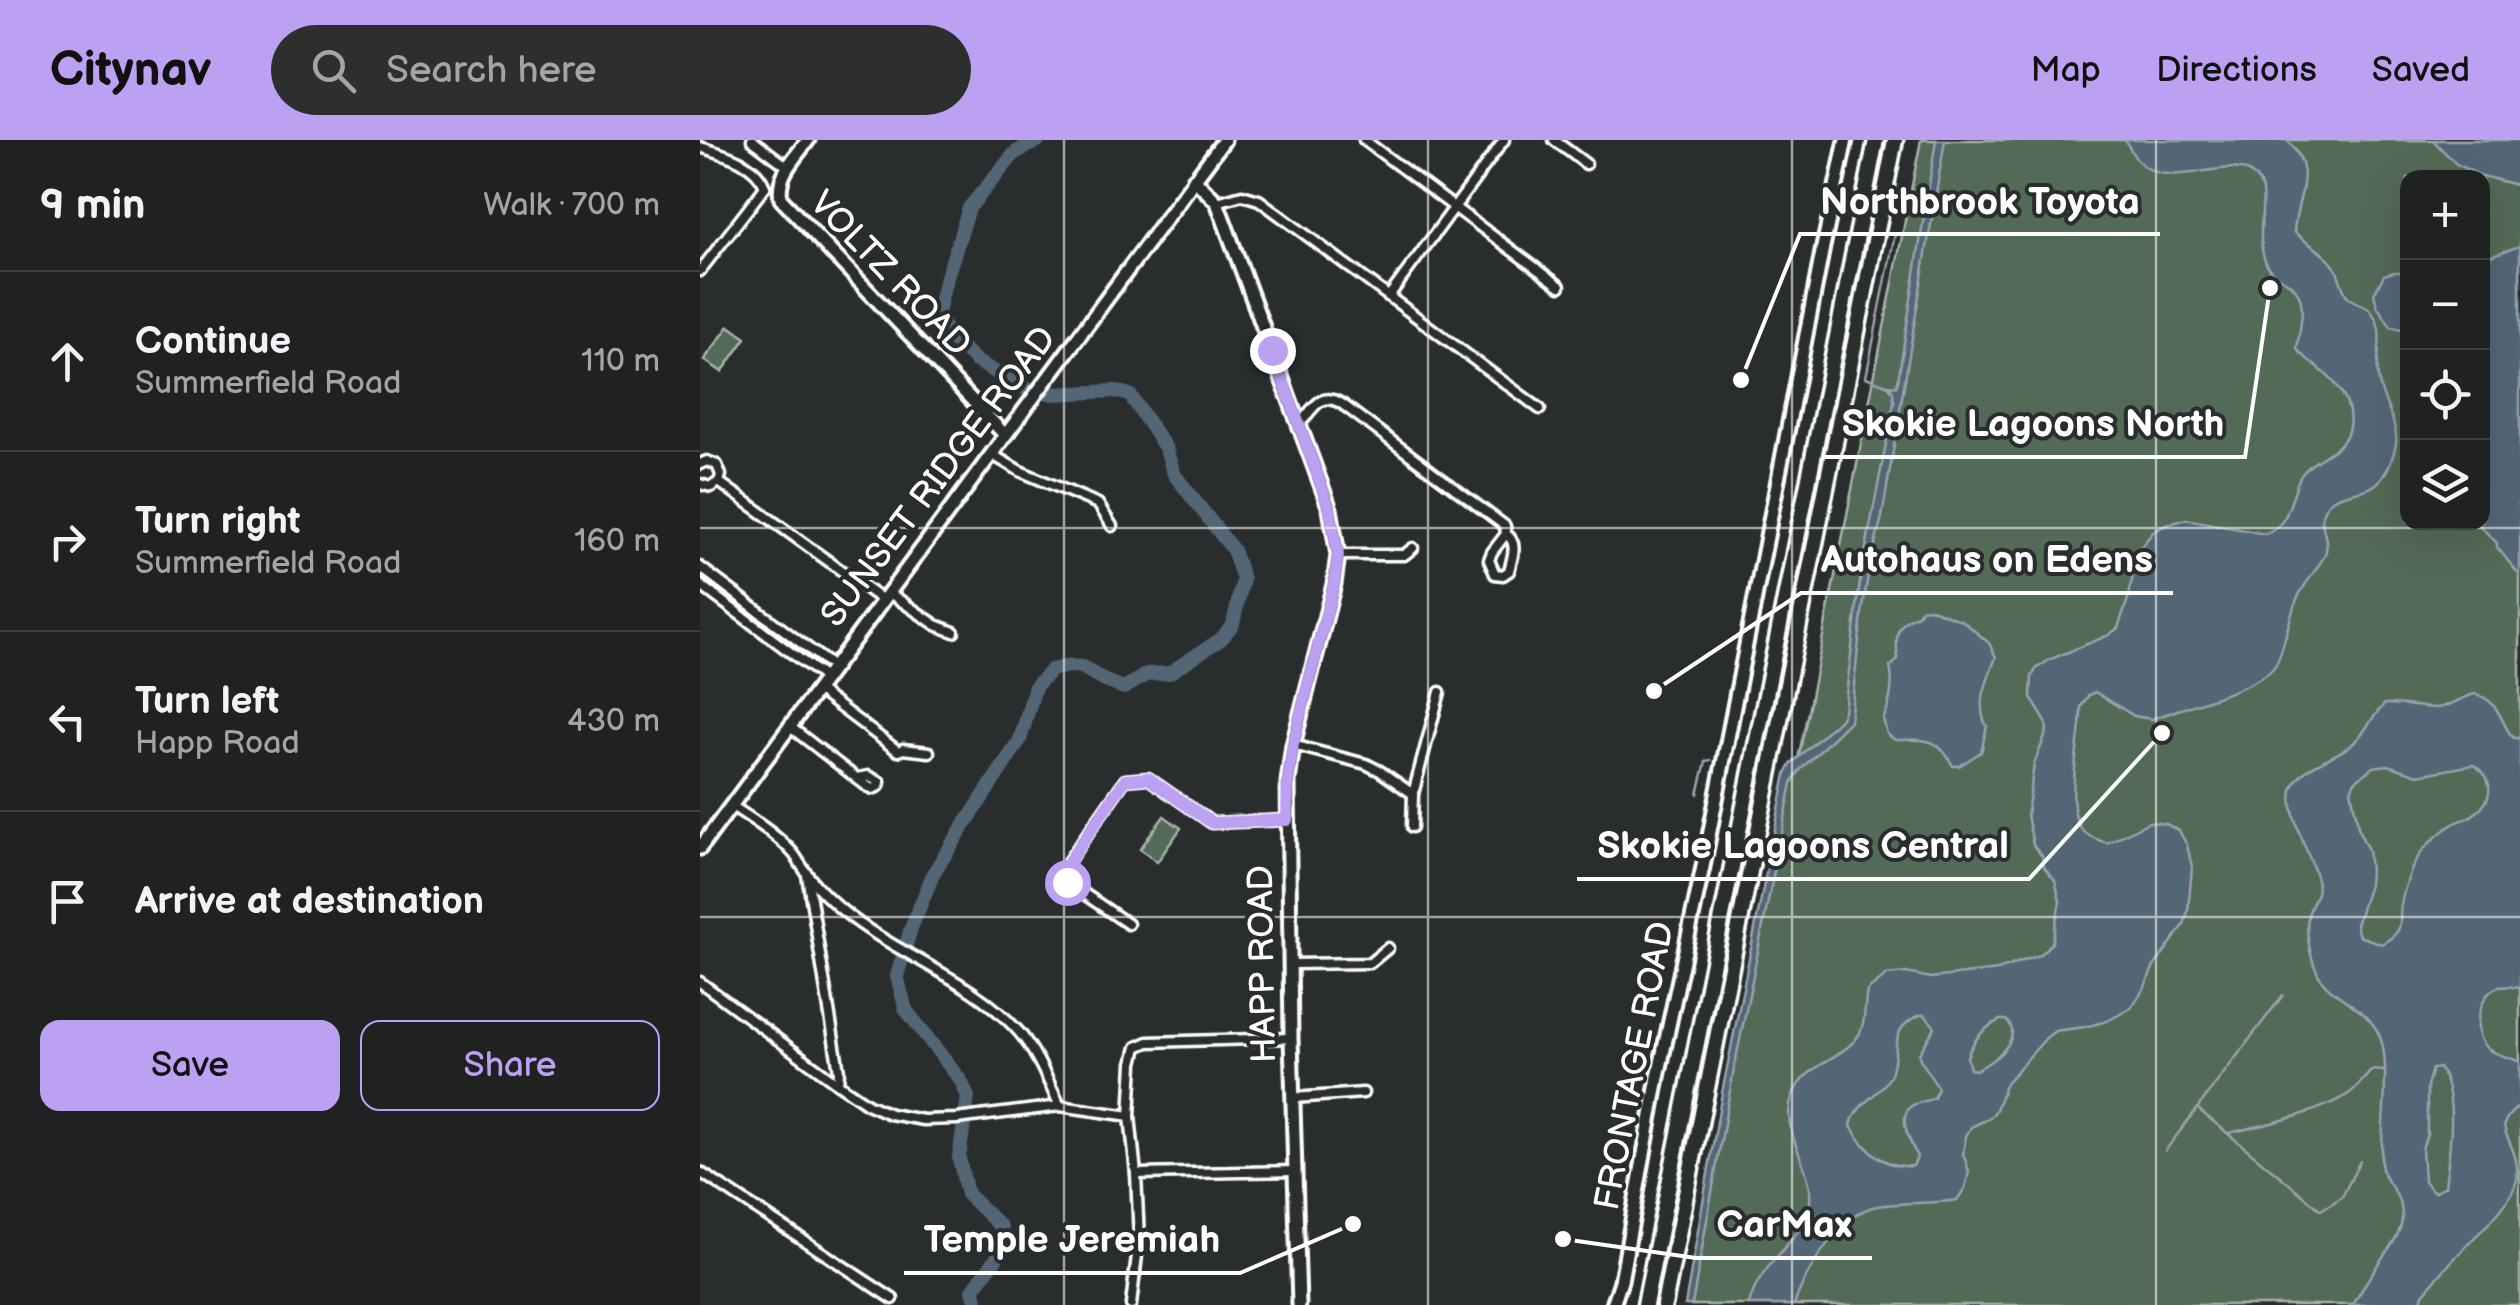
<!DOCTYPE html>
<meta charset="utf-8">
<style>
body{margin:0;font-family:"Balsamiq Sans",sans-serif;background:#2d2f2f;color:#f1f3f6}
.controls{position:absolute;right:30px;top:30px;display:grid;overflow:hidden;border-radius:20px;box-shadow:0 10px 40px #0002}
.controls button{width:90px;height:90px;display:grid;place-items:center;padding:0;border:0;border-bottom:2px solid #3d3f40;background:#202222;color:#f1f3f6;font:50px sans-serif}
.stop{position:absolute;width:30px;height:30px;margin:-22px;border:8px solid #bca0f2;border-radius:50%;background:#fff}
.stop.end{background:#bca0f2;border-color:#fff;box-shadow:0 2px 10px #0008}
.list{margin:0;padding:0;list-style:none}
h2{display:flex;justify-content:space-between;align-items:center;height:130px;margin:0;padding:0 40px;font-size:42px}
h2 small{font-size:32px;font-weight:400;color:#a2a4a5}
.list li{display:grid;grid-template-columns:65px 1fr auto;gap:30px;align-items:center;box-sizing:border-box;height:180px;padding:0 40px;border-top:2px solid #3d3f40}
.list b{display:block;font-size:38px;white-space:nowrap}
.list p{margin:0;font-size:32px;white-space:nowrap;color:#a2a4a5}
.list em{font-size:32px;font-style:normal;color:#a2a4a5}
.actions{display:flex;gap:20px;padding:30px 40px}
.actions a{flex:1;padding:22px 0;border:2px solid #bca0f2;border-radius:20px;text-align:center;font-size:35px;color:#bca0f2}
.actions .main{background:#bca0f2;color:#111}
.icon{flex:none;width:55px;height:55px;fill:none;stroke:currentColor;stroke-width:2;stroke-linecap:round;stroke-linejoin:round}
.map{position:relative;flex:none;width:1820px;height:1165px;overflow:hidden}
header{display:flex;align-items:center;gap:60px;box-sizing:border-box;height:140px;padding:0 50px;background:#bca0f2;color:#111}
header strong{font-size:48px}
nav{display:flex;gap:55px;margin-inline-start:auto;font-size:35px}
.search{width:700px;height:90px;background:#2d2f2f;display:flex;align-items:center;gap:25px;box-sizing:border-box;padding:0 35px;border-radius:55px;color:#a2a4a5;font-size:38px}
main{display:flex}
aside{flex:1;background:#202222}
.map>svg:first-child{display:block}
.green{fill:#526a57;stroke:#a8b4ab;stroke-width:2.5;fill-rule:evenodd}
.water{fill:#536676;stroke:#98a3ad;stroke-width:2.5;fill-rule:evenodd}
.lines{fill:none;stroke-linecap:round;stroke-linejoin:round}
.stream{stroke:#98a3ad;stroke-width:2.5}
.river{stroke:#536676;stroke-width:14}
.street-casing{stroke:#fff;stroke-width:15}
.secondary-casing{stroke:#fff;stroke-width:19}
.highway-casing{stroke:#fff;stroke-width:21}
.street{stroke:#2a2d2e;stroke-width:8}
.secondary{stroke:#2a2d2e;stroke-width:11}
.highway{stroke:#2a2d2e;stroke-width:14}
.route{stroke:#bca0f2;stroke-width:12}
.grid{fill:none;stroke:#fff;stroke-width:2.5;stroke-opacity:0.55}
.labels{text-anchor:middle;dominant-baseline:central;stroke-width:8;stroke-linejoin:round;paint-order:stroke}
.street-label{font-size:35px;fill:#fff;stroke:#2a2d2e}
.leader{fill:none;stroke:#fff;stroke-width:4}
.callout-dot{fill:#fff;stroke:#2a2d2e;stroke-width:4}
.callout-label{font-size:38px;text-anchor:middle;font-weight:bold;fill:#fff;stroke:#2a2d2e;stroke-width:8;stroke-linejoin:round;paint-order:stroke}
</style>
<header>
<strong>Citynav</strong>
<div class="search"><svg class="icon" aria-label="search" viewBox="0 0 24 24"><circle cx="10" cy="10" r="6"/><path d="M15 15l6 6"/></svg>Search here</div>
<nav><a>Map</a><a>Directions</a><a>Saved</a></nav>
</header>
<main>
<aside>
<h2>9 min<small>Walk · 700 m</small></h2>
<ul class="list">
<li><svg class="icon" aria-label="ahead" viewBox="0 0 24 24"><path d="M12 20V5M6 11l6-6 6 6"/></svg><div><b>Continue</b><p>Summerfield Road</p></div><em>110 m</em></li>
<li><svg class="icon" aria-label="right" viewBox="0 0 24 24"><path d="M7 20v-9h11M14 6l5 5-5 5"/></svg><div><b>Turn right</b><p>Summerfield Road</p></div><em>160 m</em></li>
<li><svg class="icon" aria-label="left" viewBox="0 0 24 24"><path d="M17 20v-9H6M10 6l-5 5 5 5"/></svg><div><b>Turn left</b><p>Happ Road</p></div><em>430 m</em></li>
<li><svg class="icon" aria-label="arrive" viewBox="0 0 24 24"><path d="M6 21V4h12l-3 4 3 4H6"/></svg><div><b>Arrive at destination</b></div></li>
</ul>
<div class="actions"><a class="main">Save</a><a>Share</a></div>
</aside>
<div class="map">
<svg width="1820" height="1165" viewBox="0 0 1820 1165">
<rect width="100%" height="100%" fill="#2a2d2e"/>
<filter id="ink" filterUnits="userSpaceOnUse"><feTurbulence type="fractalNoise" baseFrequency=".01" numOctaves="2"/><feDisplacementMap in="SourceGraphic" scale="20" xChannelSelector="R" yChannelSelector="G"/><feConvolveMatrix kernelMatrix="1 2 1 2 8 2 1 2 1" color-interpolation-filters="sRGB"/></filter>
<g filter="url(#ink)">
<!-- green -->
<g class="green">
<path d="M1221 0H1820V1165H989L1028 945 1090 636 1098 619 1109 567ZM1708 38H1782V382H1708Z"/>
<path d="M29 186 46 198 22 232 4 220Z"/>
<path d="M464 676 481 688 457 722 440 709Z"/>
</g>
<!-- water -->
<g class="water">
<path d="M1236 0H1245L1182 377 1169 428 1162 474 1150 581 1099 631 1092 643 1032 939 992 1165H985L1022 953 1086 634 1092 623 1141 578 1144 571 1161 434 1194 262 1193 252 1188 245 1196 246 1198 241Z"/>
<path d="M1425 0H1587C1619 32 1596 55 1594 92 1607 104 1624 111 1634 126 1640 135 1641 146 1646 154 1652 164 1664 162 1671 171 1687 192 1675 213 1678 237 1680 259 1698 280 1696 303 1694 315 1689 328 1682 338 1668 358 1635 347 1624 370 1617 384 1631 400 1625 414 1618 430 1604 443 1597 459 1588 480 1585 506 1576 524 1564 547 1479 568 1452 579L1434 576 1395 552 1388 556 1381 567C1382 596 1364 663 1380 687 1386 696 1396 699 1407 703L1449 682 1466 684 1479 691 1487 705 1492 727 1488 771 1484 785 1453 828 1444 849 1431 868 1407 881 1385 887 1355 891 1346 898 1306 943 1296 970 1290 978 1271 987 1266 996 1263 1014 1269 1031 1265 1048 1257 1060C1231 1064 1204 1062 1178 1066 1141 1071 1105 1133 1094 1165H1049C1058 1124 1101 1102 1109 1068 1118 1030 1078 995 1092 957 1103 925 1144 918 1158 896 1166 884 1164 865 1167 851L1187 835 1207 833 1231 838 1298 830 1339 815 1352 803 1360 761 1355 740 1344 727 1342 716 1333 705 1327 675 1334 624 1347 591 1346 582 1331 558 1332 536 1337 528 1351 519 1409 495 1418 488 1429 456 1435 423 1441 407 1453 392 1466 385 1486 379 1565 394C1591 385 1589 358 1600 337 1608 323 1624 318 1636 308 1656 292 1652 265 1637 246 1627 232 1609 223 1597 209 1599 188 1610 158 1590 144 1581 138 1572 135 1567 125 1553 98 1569 59 1559 42 1536 5 1472 58 1437 20 1432 14 1429 6 1425 0ZM1220 875H1225L1235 887 1219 914 1220 919 1238 948 1234 958C1228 961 1215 962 1210 967 1197 980 1212 1004 1217 1017L1213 1026C1184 1029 1165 1010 1151 986 1155 963 1180 956 1190 936 1201 912 1186 890 1220 875ZM1300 880H1306C1325 898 1293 923 1275 930L1270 929 1267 917C1273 900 1283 888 1300 880Z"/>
<path d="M1733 0H1820V46L1779 35 1756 24Z"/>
<path d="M1820 106V360L1818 365 1820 368V436L1797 407V403L1777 383 1782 382 1783 118Z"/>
<path d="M1694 132H1707V190L1691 187 1677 166 1674 154 1684 135Z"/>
<path d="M1229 468 1263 481 1289 503 1296 517C1289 537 1274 568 1287 586L1281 612 1259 626H1253C1237 595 1225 600 1195 600L1187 594 1183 579C1190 567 1194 541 1190 527L1198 520C1195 499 1195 482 1218 475L1221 469Z"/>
<path d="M1775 554C1800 561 1799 580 1813 598H1820V848C1812 847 1804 845 1796 848 1779 855 1772 891 1784 905 1791 915 1809 916 1820 922V964C1816 969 1807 975 1805 982 1801 995 1820 1010 1817 1040 1808 1069 1786 1085 1765 1107 1751 1122 1737 1138 1723 1154L1720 1165H1653C1661 1151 1669 1137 1678 1124 1689 1107 1707 1090 1701 1067 1695 1042 1676 1040 1682 1009 1682 982 1689 927 1682 903 1671 864 1630 861 1617 832 1610 816 1604 789 1609 772 1614 756 1621 755 1616 736 1610 713 1581 664 1595 643 1606 624 1635 618 1651 605 1665 594 1672 576 1685 564 1703 563 1721 568 1736 568 1750 567 1762 557 1775 554ZM1688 625 1718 635 1773 625C1795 637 1794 660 1774 674 1768 679 1761 680 1753 684 1743 690 1732 700 1724 709 1713 722 1706 742 1702 759 1696 782 1709 788 1682 804L1659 796 1656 785 1669 745 1670 730 1668 710 1659 691 1651 650 1655 641 1673 627ZM1739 928C1759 956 1749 1013 1745 1046L1734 1052 1724 1041 1722 1009 1727 994V946L1732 929Z"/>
</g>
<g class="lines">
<!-- stream -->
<g class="stream">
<path d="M1191 247 1166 237 1195 94"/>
<path d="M998 654 1006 621 1011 620"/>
<path d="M1498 969 1621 1070 1642 1057 1660 1021"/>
<path d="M1529 993C1564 985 1621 973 1650 953 1658 947 1665 937 1672 930L1684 931"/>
<path d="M1465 1011 1583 855"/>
</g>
<!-- river -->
<path class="river" d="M278 1165 273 1150 306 1105 301 1087 267 1054 259 1018 268 957 261 941 206 870 197 836 211 788 234 732 320 600 335 547 351 530 369 526 382 527 405 541 424 548 447 534 469 533 521 499 533 484 543 439 533 410 474 334 466 309 430 255 415 251 353 254 321 247 276 221 248 195 238 173 244 146 269 68 315 13 339 0"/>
<!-- street casing -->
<g class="street-casing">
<g id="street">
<path d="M52 0 88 27"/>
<path d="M664 0 860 146"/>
<path d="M854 0 886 24"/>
<path d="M0 7C24 14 56 22 65 47"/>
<path d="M517 62 542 55 559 60 840 269"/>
<path d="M0 131 65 47"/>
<path d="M689 156 804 0"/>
<path d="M599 285C613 269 620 250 642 264L805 386 806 394C819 403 812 418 809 431L803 435 795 434 789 420 792 412 806 394"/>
<path d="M291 314 320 331 398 364 412 386"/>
<path d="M0 324 7 321 17 325 21 335 19 342"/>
<path d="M19 342 182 460"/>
<path d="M0 344 11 347 19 342"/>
<path d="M638 415H704L713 408"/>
<path d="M0 427 133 527"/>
<path d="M0 445 125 538"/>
<path d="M188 452 236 485 254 492"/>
<path d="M116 549 198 611 203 609 229 612"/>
<path d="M89 586 168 647 173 649 179 646 180 642 168 636 158 638"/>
<path d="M593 605 666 624 680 631 713 654"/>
<path d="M32 666C53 680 76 694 93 713 98 719 101 726 106 732 115 746 130 760 143 771 198 816 271 838 319 892 337 913 348 941 360 966"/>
<path d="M712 687 713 654 740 552"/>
<path d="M107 735 139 931 138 944"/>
<path d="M428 784 367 742 369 720 425 640 448 638 512 683 587 680"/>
<path d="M592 824 670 823 688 808"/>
<path d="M0 842 138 944 169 965 190 974 223 980 256 979 360 966 430 976"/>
<path d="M593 958 663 953"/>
<path d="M0 1032 193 1159"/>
<path d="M436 1034 594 1031"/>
<path d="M431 1165 439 1099 436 1034 430 976 433 923 437 907 448 902 591 898"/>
</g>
</g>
<!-- secondary casing -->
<g class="secondary-casing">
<g id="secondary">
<path d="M108 0C95 18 76 35 81 59L305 295"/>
<path d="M494 39 517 62 630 369 638 415 634 444 593 605 588 642 591 898 599 1165"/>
<path d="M0 708 524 0"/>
<path d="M913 1165 921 1141 958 937 1004 722 1123 107 1146 0"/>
</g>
</g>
<!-- highway casing -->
<g class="highway-casing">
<g id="highway">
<path d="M945 1165 1176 0"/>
<path d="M964 1165 1195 0"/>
</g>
</g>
<!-- street -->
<use href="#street" class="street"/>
<!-- secondary -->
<use href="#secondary" class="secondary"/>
<!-- highway -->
<use href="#highway" class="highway"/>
</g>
</g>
<g class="lines" filter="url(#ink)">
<!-- route -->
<path class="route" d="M367 742 370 720 425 640 448 638 512 683 587 680 588 642 593 604 634 444 638 415 630 370 572 210"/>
</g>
<!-- grid -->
<path class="grid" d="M364 0V1165M728 0V1165M1092 0V1165M1456 0V1165M0 388H1820M0 777H1820"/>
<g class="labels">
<!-- street labels -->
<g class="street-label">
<text transform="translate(190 134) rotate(46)">VOLTZ ROAD</text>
<text transform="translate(239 337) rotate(-53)">SUNSET RIDGE ROAD</text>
<text transform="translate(563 824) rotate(-91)">HAPP ROAD</text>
<text transform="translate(935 926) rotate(-79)">FRONTAGE ROAD</text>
</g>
</g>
<!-- callouts -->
<path class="leader" d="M1041 240L1100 94H1460M1570 148L1545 317H1122M954 551L1101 453H1473M1462 593L1329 739H877M863 1099L996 1118H1172M653 1084L540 1133H204"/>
<g class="callout-dot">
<circle cx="1041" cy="240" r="10"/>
<circle cx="1570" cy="148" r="10"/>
<circle cx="954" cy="551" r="10"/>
<circle cx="1462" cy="593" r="10"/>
<circle cx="863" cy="1099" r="10"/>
<circle cx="653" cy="1084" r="10"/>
</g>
<g class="callout-label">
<text x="1280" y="74">Northbrook Toyota</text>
<text x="1333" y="296">Skokie Lagoons North</text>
<text x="1287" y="432">Autohaus on Edens</text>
<text x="1103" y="718">Skokie Lagoons Central</text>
<text x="1084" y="1097">CarMax</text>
<text x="372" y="1112">Temple Jeremiah</text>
</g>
</svg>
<div class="controls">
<button>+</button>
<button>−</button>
<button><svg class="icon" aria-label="locate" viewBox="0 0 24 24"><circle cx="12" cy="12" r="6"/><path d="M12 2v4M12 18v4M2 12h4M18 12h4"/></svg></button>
<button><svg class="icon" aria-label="layers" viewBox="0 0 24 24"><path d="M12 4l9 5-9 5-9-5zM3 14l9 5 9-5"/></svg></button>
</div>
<div class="stop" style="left:367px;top:742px"></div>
<div class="stop end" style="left:572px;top:210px"></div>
</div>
</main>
